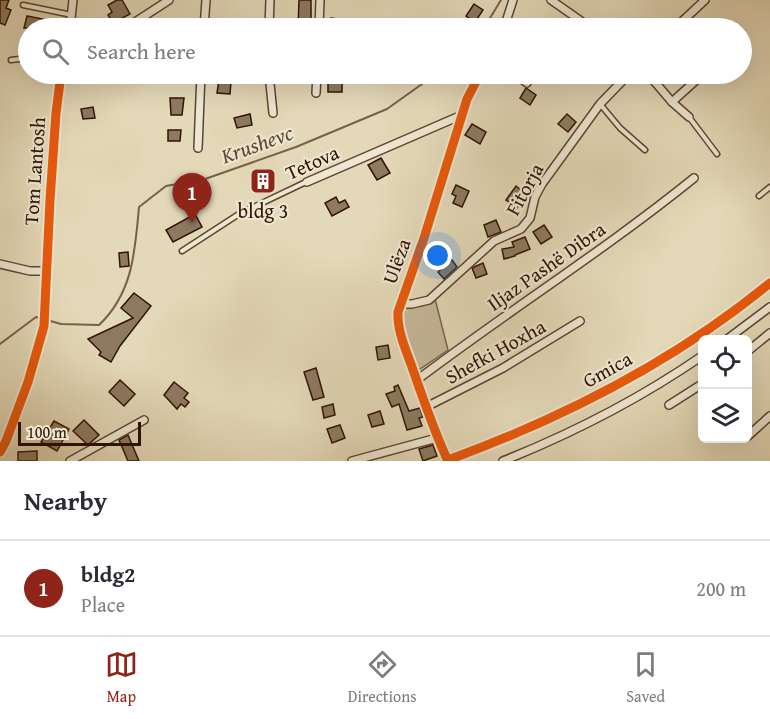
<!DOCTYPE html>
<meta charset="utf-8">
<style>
body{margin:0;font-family:"Gentium Book Plus",serif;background:#f2f2f3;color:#2b2b33}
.controls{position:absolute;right:18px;bottom:18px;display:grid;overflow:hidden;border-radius:9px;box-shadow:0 6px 24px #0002}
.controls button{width:54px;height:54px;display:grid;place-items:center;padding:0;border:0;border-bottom:2px solid #e1e1e2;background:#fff;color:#2b2b33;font:30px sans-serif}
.scale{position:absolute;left:18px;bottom:15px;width:123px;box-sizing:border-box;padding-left:6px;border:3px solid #301403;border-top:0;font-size:16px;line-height:21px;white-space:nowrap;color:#301403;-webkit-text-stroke:4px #ede6d0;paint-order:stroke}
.you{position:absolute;left:438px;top:256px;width:21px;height:21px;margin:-15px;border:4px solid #fff;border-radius:50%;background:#1a73e8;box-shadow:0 0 0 9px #1a73e833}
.badge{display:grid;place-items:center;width:39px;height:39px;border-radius:50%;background:#8f2418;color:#fff;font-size:20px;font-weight:700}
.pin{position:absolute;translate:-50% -50px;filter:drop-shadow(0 2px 3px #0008)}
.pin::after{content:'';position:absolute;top:32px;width:21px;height:18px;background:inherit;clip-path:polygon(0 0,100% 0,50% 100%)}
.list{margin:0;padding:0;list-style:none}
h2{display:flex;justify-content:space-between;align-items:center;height:78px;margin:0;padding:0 24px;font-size:26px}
h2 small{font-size:20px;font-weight:400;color:#7c7c81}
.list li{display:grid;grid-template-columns:39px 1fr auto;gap:18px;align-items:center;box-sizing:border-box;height:96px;padding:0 24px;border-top:2px solid #e1e1e2}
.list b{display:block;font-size:22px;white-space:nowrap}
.list p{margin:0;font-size:20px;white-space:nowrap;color:#7c7c81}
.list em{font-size:20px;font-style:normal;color:#7c7c81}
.icon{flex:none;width:33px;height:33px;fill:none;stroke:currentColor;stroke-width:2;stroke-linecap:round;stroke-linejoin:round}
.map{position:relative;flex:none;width:770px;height:461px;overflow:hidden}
.search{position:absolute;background:#fff;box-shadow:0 6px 24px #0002;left:18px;right:18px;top:18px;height:66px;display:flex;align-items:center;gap:15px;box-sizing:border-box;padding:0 21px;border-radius:33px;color:#7c7c81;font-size:22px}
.sheet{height:174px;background:#fff}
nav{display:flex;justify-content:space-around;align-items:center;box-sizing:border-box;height:84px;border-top:2px solid #e1e1e2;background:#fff;font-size:16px;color:#7c7c81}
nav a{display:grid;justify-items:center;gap:3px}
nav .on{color:#8f2418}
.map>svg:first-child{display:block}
.green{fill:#c5b798;stroke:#7a664e;stroke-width:1.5}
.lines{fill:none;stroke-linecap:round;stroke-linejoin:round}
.stream{stroke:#77614a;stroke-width:2}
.building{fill:#8d7a61;stroke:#301403;stroke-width:1.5}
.service-casing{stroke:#5d4530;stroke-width:7}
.minor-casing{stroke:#5d4530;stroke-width:10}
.service{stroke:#ede6d0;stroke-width:4}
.minor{stroke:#ede6d0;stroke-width:7}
.cycleway-casing{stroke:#ede6d0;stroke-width:13}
.cycleway{stroke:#e8590c;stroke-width:9}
.labels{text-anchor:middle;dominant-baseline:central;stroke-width:4.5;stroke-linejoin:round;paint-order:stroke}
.street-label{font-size:20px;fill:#301403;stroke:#ede6d0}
.poi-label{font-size:20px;fill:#301403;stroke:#ede6d0}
.water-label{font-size:21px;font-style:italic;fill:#5f4833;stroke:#ede6d0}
</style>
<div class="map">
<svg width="770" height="461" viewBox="0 0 770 461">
<rect width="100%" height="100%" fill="#e3d8b7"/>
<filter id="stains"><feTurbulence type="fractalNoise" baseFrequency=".00333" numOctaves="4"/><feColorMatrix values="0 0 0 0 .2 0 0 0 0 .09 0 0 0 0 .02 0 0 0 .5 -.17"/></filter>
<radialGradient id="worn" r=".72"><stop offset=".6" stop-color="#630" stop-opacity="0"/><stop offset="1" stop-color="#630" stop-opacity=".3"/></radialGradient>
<!-- green -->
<path class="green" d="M435 299 448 350 417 371 403 336 400 314 407 306H422Z"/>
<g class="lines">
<!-- stream -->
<g class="stream">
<path d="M484 28 501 0"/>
<path d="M0 344 36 317 61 324 99 325C133 293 135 251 139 207L166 186 205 179 296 147 387 109 429 79 432 74"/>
</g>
</g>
<!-- building -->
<g class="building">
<path d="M0 0H9L6 8 11 10 5 25 0 23Z"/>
<path d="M117 0H122L130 14 113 23 108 15 112 12 108 5Z"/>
<path d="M299 0H311V28H298Z"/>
<path d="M474 4 483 10 475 22 466 16Z"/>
<path d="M27 16 43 19 41 28H24Z"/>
<path d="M331 18 344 20 343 28H329Z"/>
<path d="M87 74H107L108 79 88 80Z"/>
<path d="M220 74H230L228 82H231L230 94 217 93Z"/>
<path d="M277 74H292L293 82 279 83Z"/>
<rect x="328" y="79" width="14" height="13"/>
<path d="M526 88 536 95 530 105 520 98Z"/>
<path d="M170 98H184L182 115H171Z"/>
<path d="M93 107 95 118 83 119 81 109Z"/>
<path d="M250 114 252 125 237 128 234 118Z"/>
<path d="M567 114 576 122 568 132 558 124Z"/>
<path d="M472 124 486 132 480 144 465 135Z"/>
<path d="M168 130H181L180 141H168Z"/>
<path d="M381 158 390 173 377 180 368 165Z"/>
<path d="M265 171 273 186 261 192 253 177Z"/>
<path d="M456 185 469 191 462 207 453 203 456 196 452 194Z"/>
<path d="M516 186 527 195 517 208 506 200Z"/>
<path d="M336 197 339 203 345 200 349 207 332 216 325 203Z"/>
<path d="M195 214 202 227 173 242 166 230Z"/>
<path d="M496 220 501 232 488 237 484 225Z"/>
<path d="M544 225 552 237 541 244 533 232Z"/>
<path d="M525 237 530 249 515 255V256L504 259 502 249 514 247 512 242Z"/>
<path d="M128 252 129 266 120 267 119 253Z"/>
<path d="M452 260 457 267 444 279 438 272Z"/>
<path d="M483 263 487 274 476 278 472 268Z"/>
<path d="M134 293 151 306 120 346 111 362 99 355 101 352 88 339 133 318 121 308Z"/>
<path d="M388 345 390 358 378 360 376 347Z"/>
<path d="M316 368 324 397 313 400 304 372Z"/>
<path d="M120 380 135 394 124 406 109 392Z"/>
<path d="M174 382 188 393 184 398 189 402 185 407 181 404 177 409 164 395Z"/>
<path d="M398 385 409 411 420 408 423 417 419 418 422 426 407 430 399 404 392 407 386 394 395 391 394 387Z"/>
<path d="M333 404 335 415 324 418 322 407Z"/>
<path d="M380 411 384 424 372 427 368 415Z"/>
<path d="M84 420 99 435 88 445 73 431Z"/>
<path d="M54 421 69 429 57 451 41 442Z"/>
<path d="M340 425 345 438 332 443 327 429Z"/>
<path d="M128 435 139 461H128L119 440Z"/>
<path d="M433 445 437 456 423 461 419 449Z"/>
<path d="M37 451V461H18V452Z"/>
</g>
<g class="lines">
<!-- service casing -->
<g class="service-casing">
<g id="service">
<path d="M23 5 72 15"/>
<path d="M11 60 28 58"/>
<path d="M600 104 620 128 645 150"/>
<path d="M689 117 717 154"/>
<path d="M759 196 770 187"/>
<path d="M182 251 239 214 306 182"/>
</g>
</g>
<!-- minor casing -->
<g class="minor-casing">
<g id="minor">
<path d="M551 0 591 28"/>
<path d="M70 28 73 0"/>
<path d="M126 28 169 0"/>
<path d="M204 28 206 0"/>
<path d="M269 28 270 0"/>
<path d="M319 28 320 0"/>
<path d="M504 28 513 0"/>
<path d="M675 28 705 0"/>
<path d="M269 74 273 113"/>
<path d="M515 74 527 83"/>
<path d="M648 74 672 102 689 117"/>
<path d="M316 93 317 74"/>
<path d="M672 102 703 74"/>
<path d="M198 148 201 74"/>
<path d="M307 182 462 115"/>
<path d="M0 264 30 271H46"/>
<path d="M400 304H412L429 300 494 241 521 229 530 218 535 197 542 184 600 104 629 74"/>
<path d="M726 340 770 307"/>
<path d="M748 351 770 333"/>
<path d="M417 380C508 311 605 250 694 178"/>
<path d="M669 405 702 384"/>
<path d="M426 407 503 368 580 321"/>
<path d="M748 436 770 416"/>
<path d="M0 452 6 441 28 382 44 326 50 200 56 113 61 74"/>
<path d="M448 460C563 418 675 361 770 283"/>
<path d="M70 461 144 420"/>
<path d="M352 461 437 438"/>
<path d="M448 461C434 431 424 401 413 370 407 352 397 332 398 312L424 238 467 99 480 74"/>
<path d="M503 461C573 433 641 398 702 356"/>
</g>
</g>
<!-- service -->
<use href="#service" class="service"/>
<!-- minor -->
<use href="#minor" class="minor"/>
<!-- cycleway casing -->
<g class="cycleway-casing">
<g id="cycleway">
<path d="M0 452 6 441 28 382 44 326 50 200 56 113 61 74"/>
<path d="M448 460C563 418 675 361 770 283"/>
<path d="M448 461C434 431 424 401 413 370 407 352 397 332 398 312L424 238 467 99 480 74"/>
</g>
</g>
<!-- cycleway -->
<use href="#cycleway" class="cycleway"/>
</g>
<!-- icons -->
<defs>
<g id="building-square" transform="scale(1.35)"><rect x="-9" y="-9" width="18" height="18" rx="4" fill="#8f2418" stroke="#ede6d0"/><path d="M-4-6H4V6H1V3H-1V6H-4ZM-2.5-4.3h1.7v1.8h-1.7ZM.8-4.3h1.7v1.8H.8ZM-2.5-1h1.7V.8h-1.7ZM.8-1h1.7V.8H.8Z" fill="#fff"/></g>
</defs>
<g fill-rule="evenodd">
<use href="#building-square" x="263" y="181"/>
</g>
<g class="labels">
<!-- street labels -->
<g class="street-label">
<text transform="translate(312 162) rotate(-24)">Tetova</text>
<text transform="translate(34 171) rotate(-86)">Tom Lantosh</text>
<text transform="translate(524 189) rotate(-61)">Fitorja</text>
<text transform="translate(396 261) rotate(-70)">Ulëza</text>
<text transform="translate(546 266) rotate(-35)">Iljaz Pashë Dibra</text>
<text transform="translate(495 351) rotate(-29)">Shefki Hoxha</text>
<text transform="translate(607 369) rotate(-29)">Gmica</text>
</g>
<!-- poi labels -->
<g class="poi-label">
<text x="263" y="210">bldg 3</text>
</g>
<!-- water labels -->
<g class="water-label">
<text transform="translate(257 144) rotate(-20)">Krushevc</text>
</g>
</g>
<rect width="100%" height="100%" filter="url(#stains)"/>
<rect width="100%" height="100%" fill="url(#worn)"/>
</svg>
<div class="controls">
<button><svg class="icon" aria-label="locate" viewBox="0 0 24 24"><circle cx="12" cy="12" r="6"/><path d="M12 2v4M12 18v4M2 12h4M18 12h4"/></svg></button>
<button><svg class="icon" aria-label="layers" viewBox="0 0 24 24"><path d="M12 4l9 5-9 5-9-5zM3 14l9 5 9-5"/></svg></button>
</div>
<div class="scale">100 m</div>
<div class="you"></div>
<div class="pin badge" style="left:192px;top:223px">1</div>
<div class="search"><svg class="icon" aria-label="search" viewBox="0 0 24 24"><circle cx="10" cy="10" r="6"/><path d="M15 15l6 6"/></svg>Search here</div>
</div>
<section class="sheet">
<h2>Nearby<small></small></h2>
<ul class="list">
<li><span class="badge">1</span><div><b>bldg2</b><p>Place</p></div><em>200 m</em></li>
</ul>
</section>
<nav>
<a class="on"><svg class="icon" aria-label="map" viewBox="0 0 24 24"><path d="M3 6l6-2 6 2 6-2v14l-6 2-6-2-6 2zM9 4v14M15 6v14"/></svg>Map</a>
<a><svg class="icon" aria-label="directions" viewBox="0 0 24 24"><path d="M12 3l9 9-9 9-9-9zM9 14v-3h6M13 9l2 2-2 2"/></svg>Directions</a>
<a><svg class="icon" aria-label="saved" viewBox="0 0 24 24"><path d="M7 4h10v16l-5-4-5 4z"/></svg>Saved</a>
</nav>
